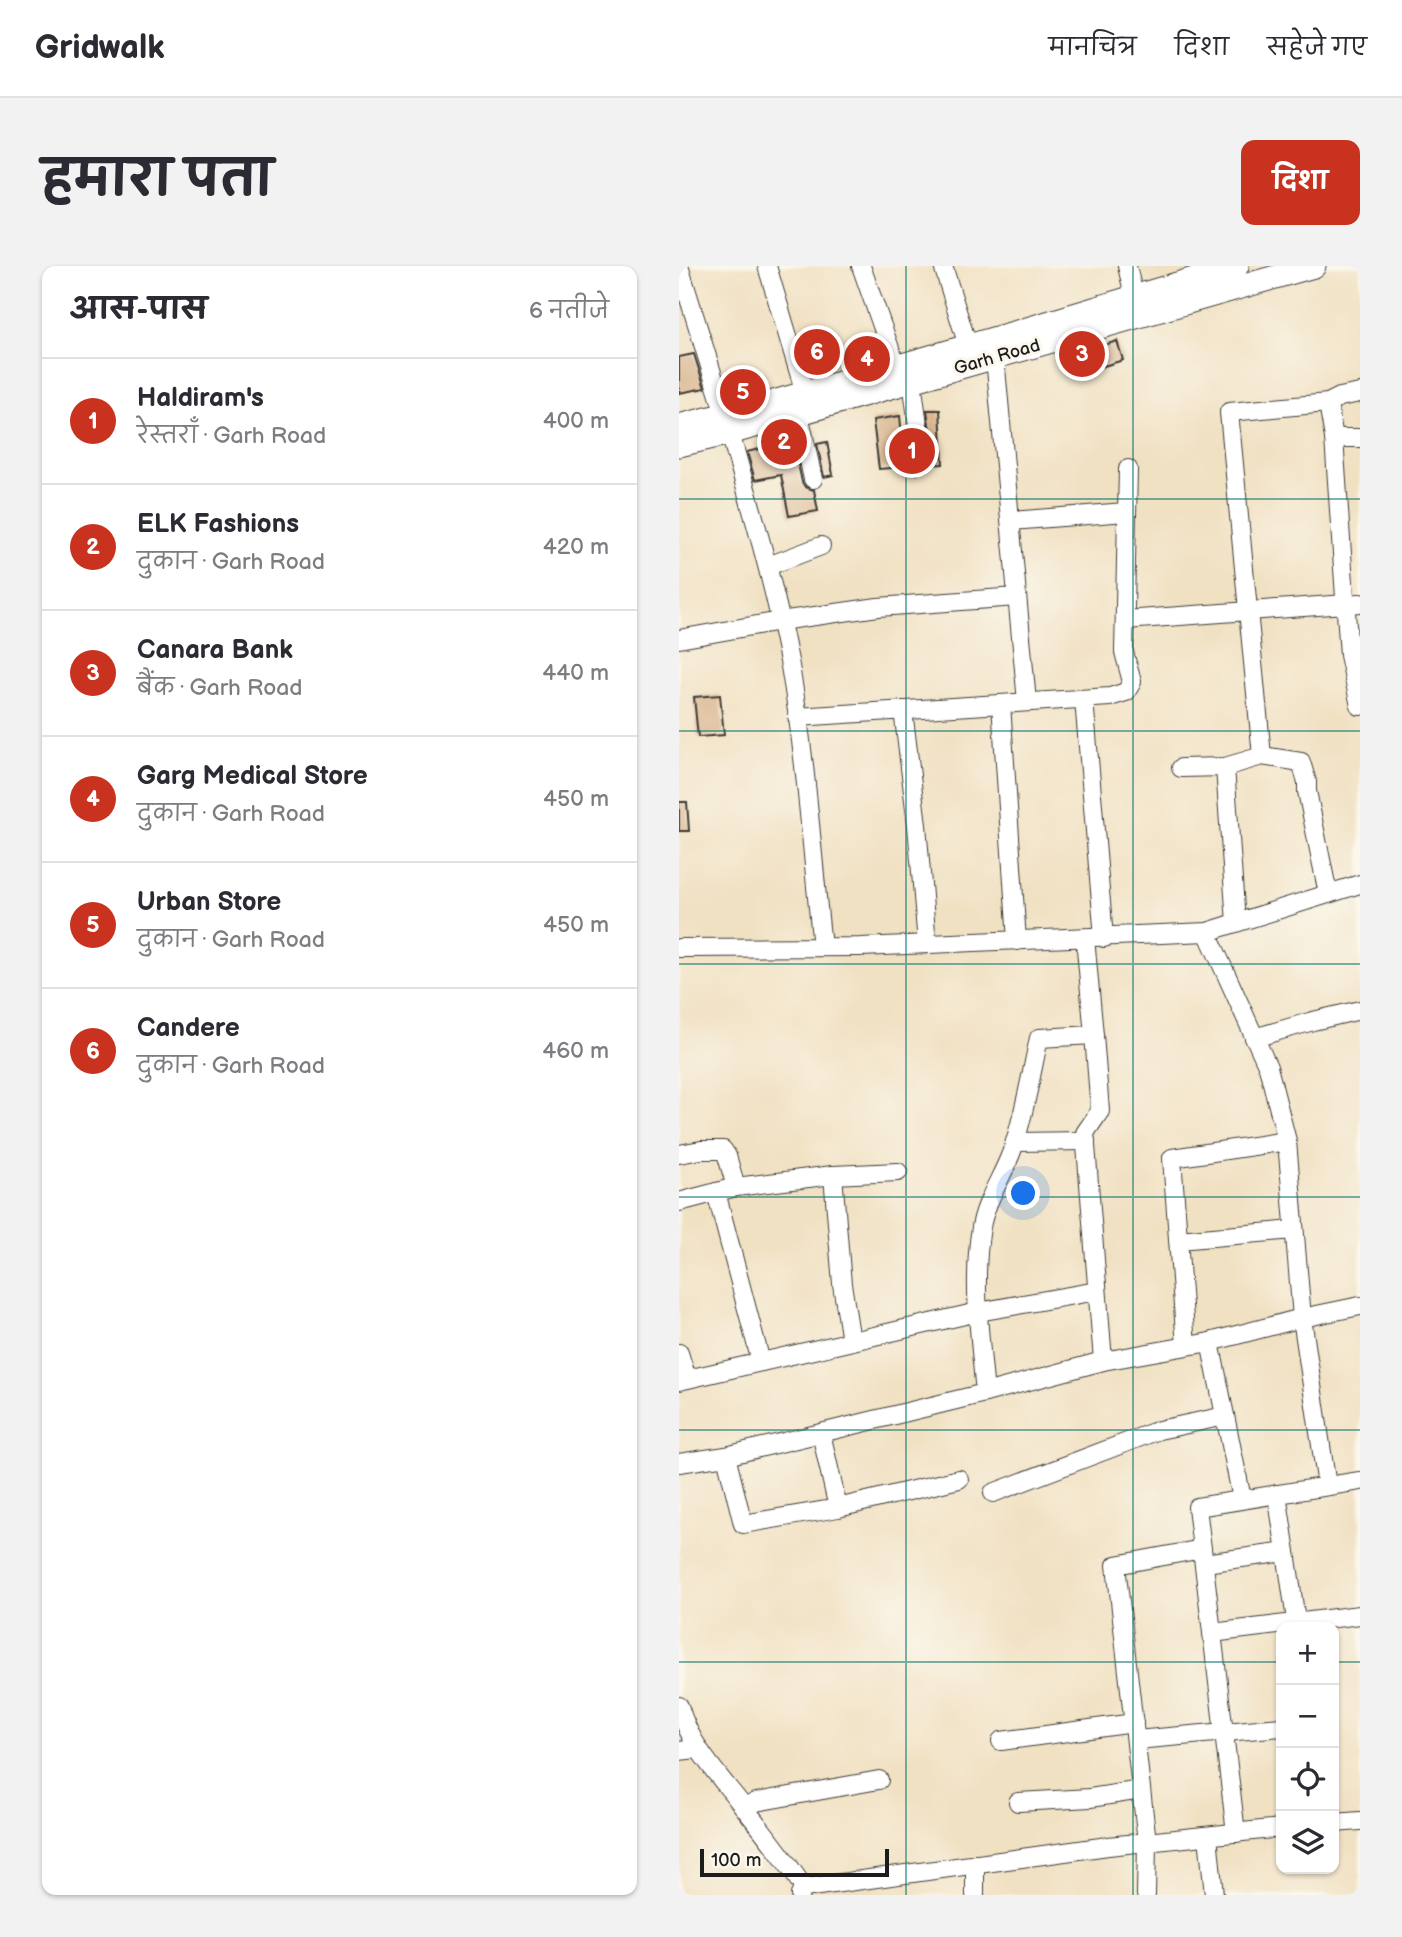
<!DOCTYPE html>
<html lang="hi">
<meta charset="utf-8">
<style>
body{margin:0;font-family:"Balsamiq Sans","Playpen Sans Deva",sans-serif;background:#f2f2f3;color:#2b2b33}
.controls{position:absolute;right:21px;bottom:21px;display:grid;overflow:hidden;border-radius:14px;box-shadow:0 2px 5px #0004}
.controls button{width:63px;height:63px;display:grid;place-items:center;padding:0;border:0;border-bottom:2px solid #e1e1e2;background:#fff;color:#2b2b33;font:35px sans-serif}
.scale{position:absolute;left:21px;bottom:18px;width:189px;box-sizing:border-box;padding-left:7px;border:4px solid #1c1c1c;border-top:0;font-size:19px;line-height:24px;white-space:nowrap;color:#1c1c1c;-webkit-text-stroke:5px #fbf7ec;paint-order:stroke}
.you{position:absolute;left:345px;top:928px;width:24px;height:24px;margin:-18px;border:5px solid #fff;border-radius:50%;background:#1a73e8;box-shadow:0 0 0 10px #1a73e833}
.badge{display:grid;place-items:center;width:46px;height:46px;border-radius:50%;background:#c8321e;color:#fff;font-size:23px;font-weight:700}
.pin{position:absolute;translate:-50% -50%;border:4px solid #fff;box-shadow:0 2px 7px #0006}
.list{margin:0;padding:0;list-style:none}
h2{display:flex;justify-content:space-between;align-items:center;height:91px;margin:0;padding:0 28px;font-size:30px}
h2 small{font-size:23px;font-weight:400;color:#7c7c81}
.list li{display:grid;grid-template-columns:46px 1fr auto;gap:21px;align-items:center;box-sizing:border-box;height:126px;padding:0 28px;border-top:2px solid #e1e1e2}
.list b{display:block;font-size:26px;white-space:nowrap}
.list p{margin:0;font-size:23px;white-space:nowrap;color:#7c7c81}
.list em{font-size:23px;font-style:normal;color:#7c7c81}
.icon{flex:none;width:38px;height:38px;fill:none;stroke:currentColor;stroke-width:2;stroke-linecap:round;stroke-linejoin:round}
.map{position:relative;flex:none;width:681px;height:1629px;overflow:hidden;border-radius:14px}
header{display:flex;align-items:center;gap:42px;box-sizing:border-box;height:98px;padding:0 35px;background:#fff;border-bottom:2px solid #e1e1e2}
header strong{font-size:33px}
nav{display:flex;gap:38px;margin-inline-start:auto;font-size:24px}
.intro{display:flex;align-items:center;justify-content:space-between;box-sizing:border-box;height:168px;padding:0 42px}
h1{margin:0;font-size:49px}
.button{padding:18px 32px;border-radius:14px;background:#c8321e;color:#fff;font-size:24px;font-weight:700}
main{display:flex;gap:42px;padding:0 42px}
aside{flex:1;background:#fff;border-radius:14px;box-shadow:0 2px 5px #0004}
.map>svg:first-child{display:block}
.building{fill:#dab791}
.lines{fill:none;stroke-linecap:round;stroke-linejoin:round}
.minor-casing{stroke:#3c3a35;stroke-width:20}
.major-casing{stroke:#3c3a35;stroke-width:25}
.minor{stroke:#fff;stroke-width:18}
.major{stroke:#fff;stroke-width:23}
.grid{fill:none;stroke:#0f766e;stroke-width:2;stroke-opacity:0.55}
.labels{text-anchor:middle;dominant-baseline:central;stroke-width:6;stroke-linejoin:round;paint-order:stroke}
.street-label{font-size:18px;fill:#1c1c1c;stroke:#fbf7ec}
</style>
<header>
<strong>Gridwalk</strong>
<nav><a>मानचित्र</a><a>दिशा</a><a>सहेजे गए</a></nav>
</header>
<div class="intro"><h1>हमारा पता</h1><a class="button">दिशा</a></div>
<main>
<aside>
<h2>आस-पास<small>6 नतीजे</small></h2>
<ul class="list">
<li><span class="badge">1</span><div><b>Haldiram's</b><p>रेस्तराँ · Garh Road</p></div><em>400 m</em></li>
<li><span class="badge">2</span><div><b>ELK Fashions</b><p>दुकान · Garh Road</p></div><em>420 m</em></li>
<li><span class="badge">3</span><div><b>Canara Bank</b><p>बैंक · Garh Road</p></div><em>440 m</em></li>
<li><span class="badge">4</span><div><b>Garg Medical Store</b><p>दुकान · Garh Road</p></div><em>450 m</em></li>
<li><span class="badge">5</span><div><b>Urban Store</b><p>दुकान · Garh Road</p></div><em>450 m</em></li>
<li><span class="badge">6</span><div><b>Candere</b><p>दुकान · Garh Road</p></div><em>460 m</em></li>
</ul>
</aside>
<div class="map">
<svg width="681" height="1629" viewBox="0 0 681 1629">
<rect width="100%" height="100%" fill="#fbf7ec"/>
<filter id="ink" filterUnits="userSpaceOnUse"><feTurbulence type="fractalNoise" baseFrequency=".0143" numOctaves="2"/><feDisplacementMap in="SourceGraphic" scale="14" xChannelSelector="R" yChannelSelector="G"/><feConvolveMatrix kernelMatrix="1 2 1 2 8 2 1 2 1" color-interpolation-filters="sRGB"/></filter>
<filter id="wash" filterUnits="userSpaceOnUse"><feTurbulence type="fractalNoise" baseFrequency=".00686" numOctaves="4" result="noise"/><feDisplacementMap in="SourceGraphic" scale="28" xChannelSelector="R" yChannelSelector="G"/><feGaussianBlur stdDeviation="1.57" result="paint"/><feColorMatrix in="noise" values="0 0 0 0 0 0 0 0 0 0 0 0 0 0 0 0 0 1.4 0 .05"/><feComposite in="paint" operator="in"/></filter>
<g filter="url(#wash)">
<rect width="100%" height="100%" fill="#f1e1c3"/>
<g id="blocks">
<!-- building -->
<g class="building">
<path d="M150 73 155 91 129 98 124 80Z"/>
<path d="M438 75 444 94 399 108 393 84 408 79 410 84Z"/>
<path d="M15 88 26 122 0 127V91Z"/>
<path d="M248 144H261L264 198 240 199 239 208 225 207V201L200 203 194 154 221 150 223 171H229L234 188 238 192H244L252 186 253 180Z"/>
<path d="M114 175 123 216 126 221 135 224 139 245 110 250 102 209 76 214 68 186Z"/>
<path d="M148 176 154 209 145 211 138 178Z"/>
<path d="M41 429 45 469 19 471 15 431Z"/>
<path d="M0 536H8L10 565H0Z"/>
</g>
</g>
</g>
<g filter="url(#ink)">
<use href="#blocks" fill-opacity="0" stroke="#3c3a35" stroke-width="2"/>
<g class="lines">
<!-- minor casing -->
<g class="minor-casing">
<g id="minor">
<path d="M0 0 46 149"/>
<path d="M88 0 126 127"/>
<path d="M182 0 221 111"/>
<path d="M264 0 289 80"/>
<path d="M448 0 458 43"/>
<path d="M315 81 348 436"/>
<path d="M233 115 242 181"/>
<path d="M649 137 655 172 670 389 681 440"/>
<path d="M120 148 134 213"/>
<path d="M51 167C73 244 96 321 111 400 127 492 133 587 143 681"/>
<path d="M655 172H681"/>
<path d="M332 255 447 246"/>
<path d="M89 300 142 280"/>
<path d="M446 354 681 337"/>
<path d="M0 373 101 355 199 341 338 331"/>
<path d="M405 433 425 672"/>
<path d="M322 438 338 675"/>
<path d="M224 444 238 559 248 678"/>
<path d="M118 451 431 431 447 426 453 416 445 386 449 203"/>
<path d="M583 490 550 146 649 137 661 131 681 127"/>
<path d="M546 501 557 657"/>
<path d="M502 502 546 501 583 490 622 496 628 516V525L649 628"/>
<path d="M528 666 589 801 608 875"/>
<path d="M406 672 415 769 421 845 406 867 424 1095"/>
<path d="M0 682 182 681 528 666 681 618"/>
<path d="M575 772 634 755 681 744"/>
<path d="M336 876 407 875"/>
<path d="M0 888 22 884H44L48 890 57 921"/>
<path d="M154 909 163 1018 172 1075"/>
<path d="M37 926 82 1096"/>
<path d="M0 936 57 921 154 909 219 906"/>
<path d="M499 974 615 964"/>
<path d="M531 1076 563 1233"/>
<path d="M507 1080 493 892 608 875 623 1052 648 1220"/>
<path d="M0 1087 8 1113"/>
<path d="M0 1115 299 1046 418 1025"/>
<path d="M306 1127C301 1072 293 1016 302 961 307 933 325 909 334 882 346 846 352 809 360 772L415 769"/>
<path d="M47 1190 64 1258 159 1242 142 1167"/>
<path d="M0 1197 47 1190 142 1167 306 1127 424 1095 531 1076 623 1052 681 1040"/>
<path d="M314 1227 480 1164 546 1150"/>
<path d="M598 1228 607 1286"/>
<path d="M159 1242 280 1213"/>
<path d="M525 1297 607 1286 618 1361"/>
<path d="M533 1367 681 1349"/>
<path d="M0 1440C12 1481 37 1506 63 1539 85 1566 106 1593 125 1622"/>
<path d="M457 1474 602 1461"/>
<path d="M322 1475 455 1457"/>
<path d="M0 1485 18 1483"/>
<path d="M339 1536 411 1532 462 1524"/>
<path d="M66 1542 77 1536 200 1514"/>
<path d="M655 1557 681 1555"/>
<path d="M557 1567 518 1241 681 1215"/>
<path d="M529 1570 535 1629"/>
<path d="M296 1598V1629"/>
<path d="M121 1629 125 1622 429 1580 602 1562"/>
<path d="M467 1629 468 1576 437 1299 523 1283"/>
</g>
</g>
<!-- major casing -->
<g class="major-casing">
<g id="major">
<path d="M0 160 84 139 338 66 558 0"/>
<path d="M0 179 51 167 635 0"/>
</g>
</g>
<!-- minor -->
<use href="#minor" class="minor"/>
<!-- major -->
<use href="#major" class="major"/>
</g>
</g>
<!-- grid -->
<path class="grid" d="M227 0V1629M454 0V1629M0 233H681M0 465H681M0 698H681M0 931H681M0 1164H681M0 1396H602M655 1396H681"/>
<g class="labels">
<!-- street labels -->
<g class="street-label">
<text transform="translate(318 91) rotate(-16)">Garh Road</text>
</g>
</g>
</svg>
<div class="controls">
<button>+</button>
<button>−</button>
<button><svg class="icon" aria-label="locate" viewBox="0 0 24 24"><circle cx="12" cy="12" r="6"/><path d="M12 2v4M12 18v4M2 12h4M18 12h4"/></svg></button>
<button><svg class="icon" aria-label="layers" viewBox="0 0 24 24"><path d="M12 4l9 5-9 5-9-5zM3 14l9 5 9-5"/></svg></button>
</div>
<div class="scale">100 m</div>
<div class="you"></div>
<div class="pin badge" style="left:233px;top:185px">1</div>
<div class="pin badge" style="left:105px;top:176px">2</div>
<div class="pin badge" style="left:403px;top:88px">3</div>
<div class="pin badge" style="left:188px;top:93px">4</div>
<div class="pin badge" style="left:64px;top:126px">5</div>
<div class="pin badge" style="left:138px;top:86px">6</div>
</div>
</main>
